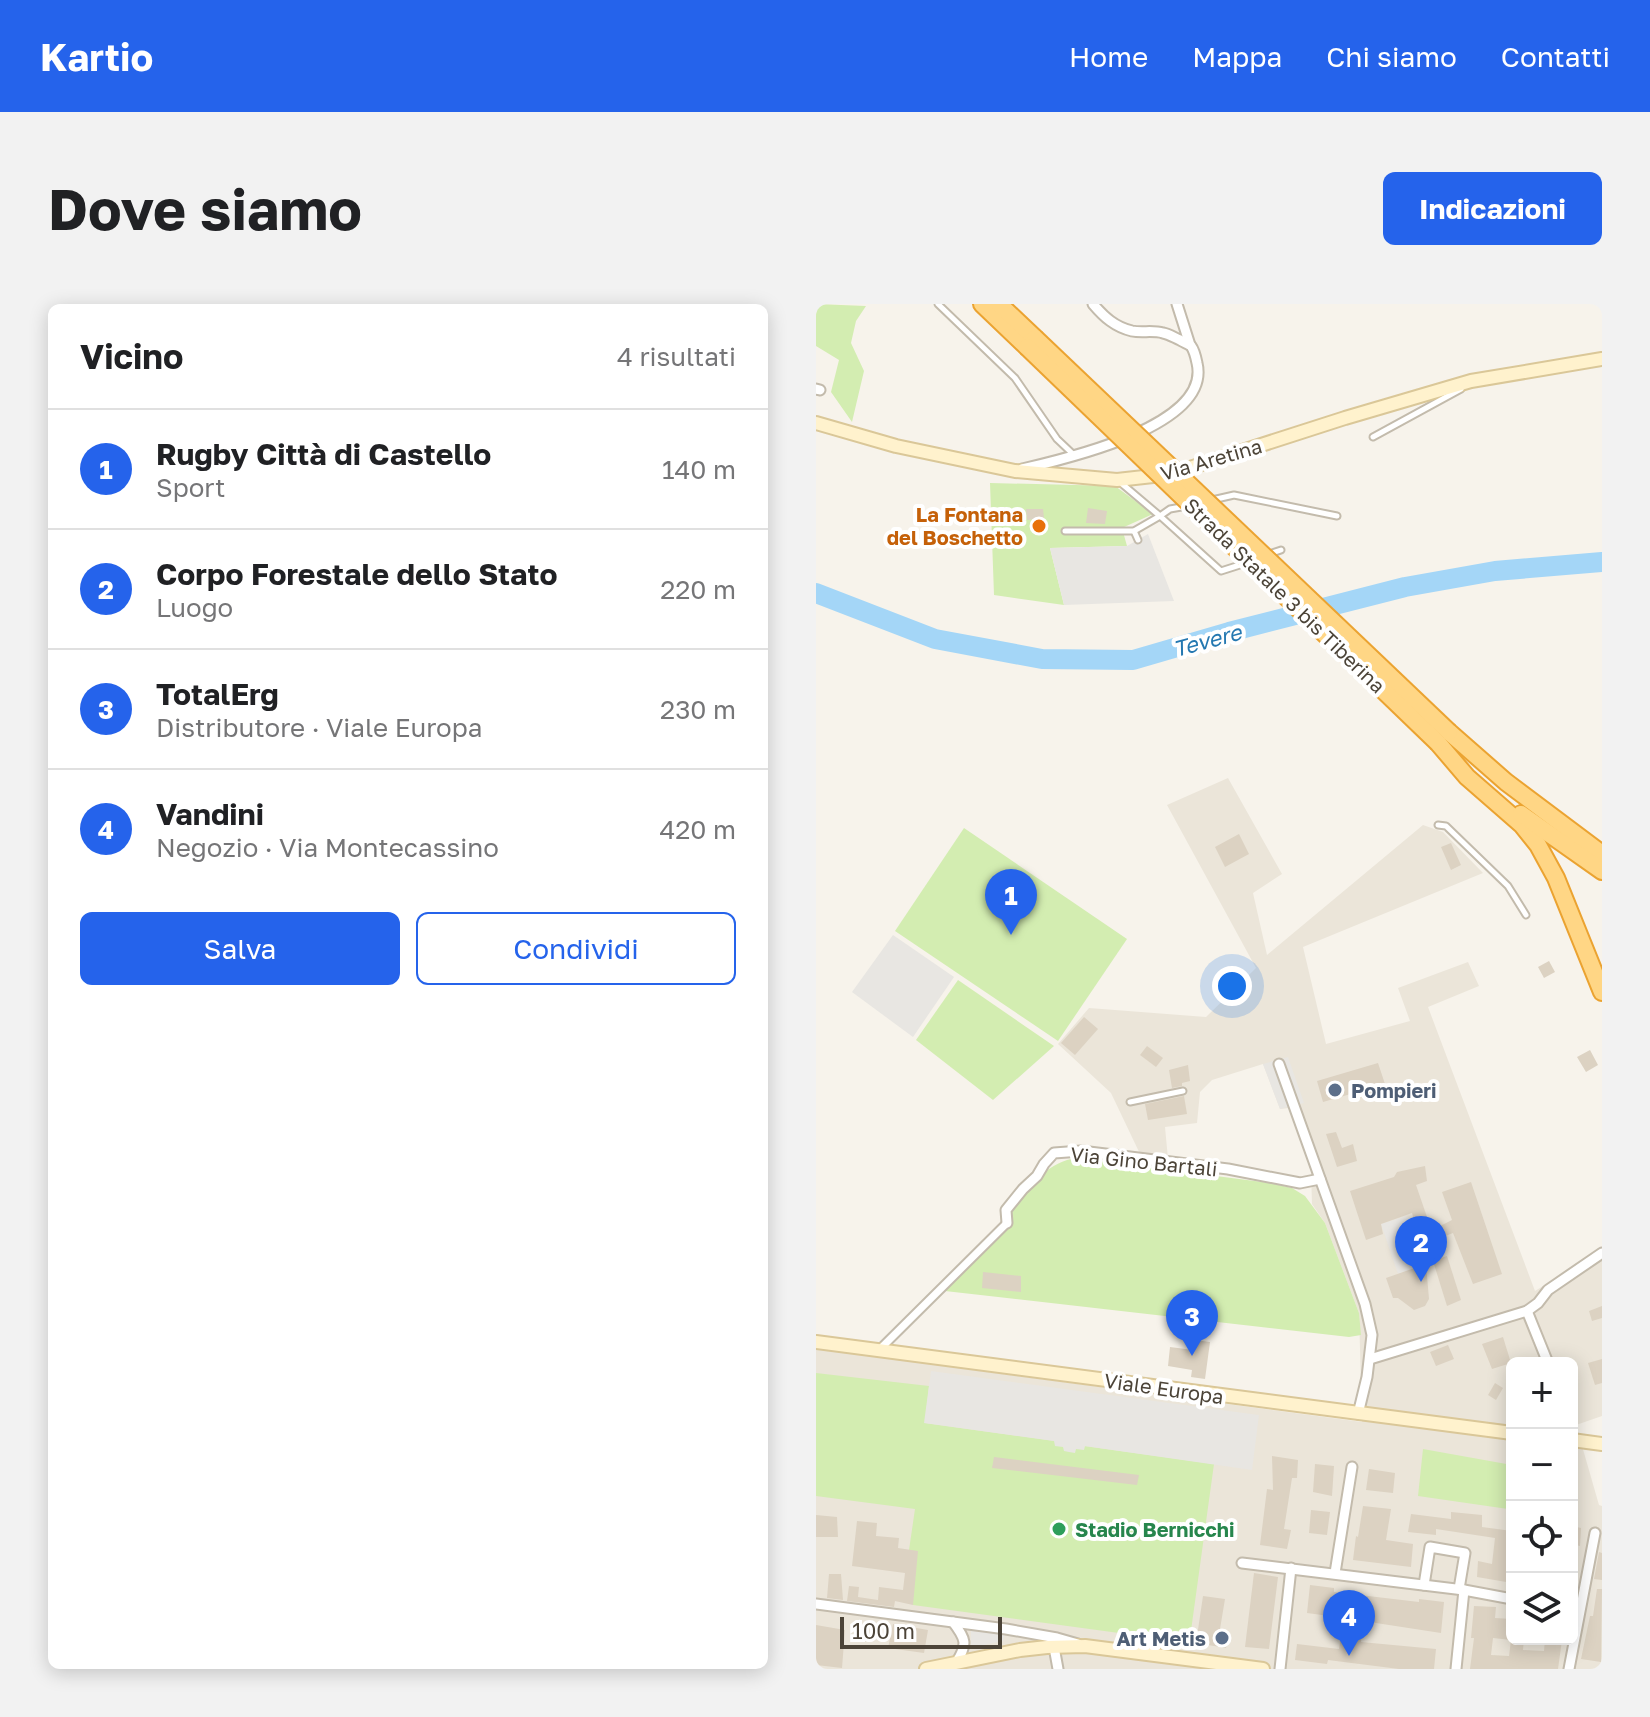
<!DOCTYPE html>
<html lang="it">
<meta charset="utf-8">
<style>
body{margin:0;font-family:"Golos Text",sans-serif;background:#f2f2f2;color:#202124}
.controls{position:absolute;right:24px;bottom:24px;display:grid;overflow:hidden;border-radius:12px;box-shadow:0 4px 20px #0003}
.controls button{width:72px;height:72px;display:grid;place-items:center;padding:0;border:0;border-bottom:2px solid #e0e0e0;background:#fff;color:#202124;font:40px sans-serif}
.scale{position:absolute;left:24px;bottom:20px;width:162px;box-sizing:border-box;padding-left:8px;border:4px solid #4c4438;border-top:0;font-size:22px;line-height:28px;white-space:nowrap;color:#4c4438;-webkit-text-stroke:6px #fff;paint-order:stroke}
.you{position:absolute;left:416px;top:682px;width:28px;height:28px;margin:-20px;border:6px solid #fff;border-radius:50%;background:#1a73e8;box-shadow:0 0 0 12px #1a73e833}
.badge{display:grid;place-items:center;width:52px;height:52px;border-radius:50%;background:#2563eb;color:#fff;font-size:26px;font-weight:700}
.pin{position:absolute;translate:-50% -66px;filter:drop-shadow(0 2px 4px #0008)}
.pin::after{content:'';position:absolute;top:42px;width:28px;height:24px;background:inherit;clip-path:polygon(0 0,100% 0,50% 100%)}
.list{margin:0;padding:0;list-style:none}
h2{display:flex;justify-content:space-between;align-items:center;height:104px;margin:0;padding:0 32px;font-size:34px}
h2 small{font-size:26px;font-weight:400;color:#757577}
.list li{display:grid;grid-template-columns:52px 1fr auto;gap:24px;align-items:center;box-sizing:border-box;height:120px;padding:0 32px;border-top:2px solid #e0e0e0}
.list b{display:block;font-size:30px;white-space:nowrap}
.list p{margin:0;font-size:26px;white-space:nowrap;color:#757577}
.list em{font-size:26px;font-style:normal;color:#757577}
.actions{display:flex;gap:16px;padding:24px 32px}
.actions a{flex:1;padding:18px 0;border:2px solid #2563eb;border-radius:12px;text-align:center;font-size:28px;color:#2563eb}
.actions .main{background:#2563eb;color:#fff}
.icon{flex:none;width:44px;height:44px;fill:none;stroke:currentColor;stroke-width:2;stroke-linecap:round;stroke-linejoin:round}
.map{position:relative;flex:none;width:786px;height:1365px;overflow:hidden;border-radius:12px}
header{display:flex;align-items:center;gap:48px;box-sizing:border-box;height:112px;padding:0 40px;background:#2563eb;color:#fff}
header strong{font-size:38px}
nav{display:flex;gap:44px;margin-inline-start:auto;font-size:28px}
.intro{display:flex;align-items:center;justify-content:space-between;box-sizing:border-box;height:192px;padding:0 48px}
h1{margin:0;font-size:56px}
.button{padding:20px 36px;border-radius:12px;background:#2563eb;color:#fff;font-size:28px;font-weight:700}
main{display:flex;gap:48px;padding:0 48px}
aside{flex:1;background:#fff;border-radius:12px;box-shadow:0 4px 20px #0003}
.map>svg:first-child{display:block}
.residential{fill:#ebe5d9;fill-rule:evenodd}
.green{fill:#d3edb1}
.parking{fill:#e8e6e2}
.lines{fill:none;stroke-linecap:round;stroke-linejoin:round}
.river{stroke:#a4d6f7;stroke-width:20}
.building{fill:#dcd2c2;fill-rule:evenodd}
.service-casing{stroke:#c3bbac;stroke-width:9}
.pedestrian-casing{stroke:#c3bbac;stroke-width:11}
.minor-casing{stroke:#c3bbac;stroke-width:13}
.secondary-casing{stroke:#dac798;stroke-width:16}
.trunk-casing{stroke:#eba331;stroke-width:20}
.service{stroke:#fff;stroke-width:5}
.pedestrian{stroke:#fff;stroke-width:7}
.minor{stroke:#fff;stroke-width:9}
.secondary{stroke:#fff2cd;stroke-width:12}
.trunk{stroke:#ffd685;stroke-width:16}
.trunk-bridge-casing{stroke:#eba331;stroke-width:20;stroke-linecap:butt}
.trunk-bridge{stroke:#ffd685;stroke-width:16}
.food-dot{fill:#e8710a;stroke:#fff;stroke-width:3}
.service-dot{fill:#5c6f8a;stroke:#fff;stroke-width:3}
.leisure-dot{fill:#2e9e5b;stroke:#fff;stroke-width:3}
.labels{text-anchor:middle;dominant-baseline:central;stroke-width:8;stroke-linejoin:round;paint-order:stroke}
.street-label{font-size:20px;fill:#4c4438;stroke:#fff}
.food-label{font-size:20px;font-weight:bold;fill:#c56008;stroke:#fff;text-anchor:end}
.service-label{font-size:20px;font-weight:bold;fill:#4e5e75;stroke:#fff;text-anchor:start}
.leisure-label{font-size:20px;font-weight:bold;fill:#27864d;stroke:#fff;text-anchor:start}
.water-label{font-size:22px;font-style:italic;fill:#2478b1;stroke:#fff}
</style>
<header>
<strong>Kartio</strong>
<nav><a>Home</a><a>Mappa</a><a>Chi siamo</a><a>Contatti</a></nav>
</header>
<div class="intro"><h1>Dove siamo</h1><a class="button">Indicazioni</a></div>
<main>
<aside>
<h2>Vicino<small>4 risultati</small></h2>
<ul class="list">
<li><span class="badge">1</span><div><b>Rugby Città di Castello</b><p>Sport</p></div><em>140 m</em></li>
<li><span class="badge">2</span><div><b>Corpo Forestale dello Stato</b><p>Luogo</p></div><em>220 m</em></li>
<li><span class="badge">3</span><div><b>TotalErg</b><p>Distributore · Viale Europa</p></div><em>230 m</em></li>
<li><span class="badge">4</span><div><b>Vandini</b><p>Negozio · Via Montecassino</p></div><em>420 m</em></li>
</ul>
<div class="actions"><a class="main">Salva</a><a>Condividi</a></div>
</aside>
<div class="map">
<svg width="786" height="1365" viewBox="0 0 786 1365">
<rect width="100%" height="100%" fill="#f7f3eb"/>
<!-- residential -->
<path class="residential" d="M412 474 466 570 437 589 451 651 607 521 627 528 667 569 487 643 510 740 594 717 582 684 652 658 663 682 612 703 719 987 786 946V1112L760 1121 783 1201 786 1202V1365H0V1045L546 1118 543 1009 509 919 496 900 495 867 473 804 464 805 447 760 396 776 384 788 381 819 349 823 352 855 325 852 295 789 242 740 273 704 390 713 440 664 351 501ZM696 1059H756V1335H696Z"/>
<!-- green -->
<g class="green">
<path d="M0 0 50 2 40 17 35 39 48 67 36 118 15 88 23 56 0 42Z"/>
<path d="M174 179 299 182 337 210 306 224 311 242 234 244 248 301 178 291Z"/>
<path d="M148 524 311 635 242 737 79 627Z"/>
<path d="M142 676 238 742 177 796 100 736Z"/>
<path d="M261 854 454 879 476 884 489 892 509 919 543 1009 545 1031 533 1033 129 987 196 919 193 910C212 885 229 858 261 854Z"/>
<path d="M0 1069 113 1082 109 1119 239 1137C249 1144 257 1146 268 1142L398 1160 374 1334 369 1338 97 1301 93 1246 99 1205 0 1192Z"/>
<path d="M607 1145 696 1161 692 1205 602 1192Z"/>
</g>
<!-- parking -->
<g class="parking">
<path d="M332 230 358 297 248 301 234 244 311 242Z"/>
<path d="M77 631 138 673 97 733 36 688Z"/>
<path d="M472 753 488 799 464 805 447 760Z"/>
<path d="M590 912 598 917 611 913 622 923 630 940 631 952 582 970 565 920Z"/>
<path d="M115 1067 443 1111 436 1166 269 1142 268 1146 260 1145 259 1149 253 1148 248 1147 247 1143 239 1142 238 1137 108 1119Z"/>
<path d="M155 1320 190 1325 187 1337 155 1344Z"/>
</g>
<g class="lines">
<!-- river -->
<path class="river" d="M0 289 119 335 226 355 317 356 413 328 589 283 679 267 786 258"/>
</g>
<!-- building -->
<g class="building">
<path d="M272 204 291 207 289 220 270 219Z"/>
<path d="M210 205H227L228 214 211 216Z"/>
<path d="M423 530 433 550 409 563 399 543Z"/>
<path d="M635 539 645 561 635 566 625 543Z"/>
<path d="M733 657 739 668 728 674 722 663Z"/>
<path d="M268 713 282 725 259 751 245 739Z"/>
<path d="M331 742 347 754 340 763 324 751Z"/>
<path d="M774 746 782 761 770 768 761 753Z"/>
<path d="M562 759 569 780 507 798 501 777Z"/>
<path d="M372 761 374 777 366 779V782L356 784 353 766Z"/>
<path d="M368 792 371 810 332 816 329 800Z"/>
<path d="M520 828 526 844 537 840 541 857 521 863 510 830Z"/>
<path d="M609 862 611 877 600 881 611 913 598 917 596 909 565 920 567 930 550 936 534 887 578 873 581 868Z"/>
<path d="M655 878 686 970 657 980 637 929 627 933 622 923 636 916 626 888Z"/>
<path d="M631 952 645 996 631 1002 617 957Z"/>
<path d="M610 960 613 995 609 1002 598 1006 582 994H577L570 974Z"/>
<path d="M167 968 205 972V988L166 984Z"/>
<path d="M786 1002V1014L776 1017 773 1007Z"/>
<path d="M687 1033 695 1059 676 1065 666 1040Z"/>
<path d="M379 1036 394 1038 389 1075 375 1073 376 1066 352 1062 354 1043 377 1046Z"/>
<path d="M632 1041 638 1055 620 1062 614 1048Z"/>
<path d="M786 1055V1079L779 1081 772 1059Z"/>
<path d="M679 1079 687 1084 680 1096 672 1091Z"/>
<path d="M456 1152 482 1156 481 1174H476L468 1225 475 1226 471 1245 444 1241 451 1185 457 1186Z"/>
<path d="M178 1153 323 1171 321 1181 176 1164Z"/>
<path d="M499 1160 518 1162 516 1192 497 1188Z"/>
<path d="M553 1165 579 1169 577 1189 550 1186Z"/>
<path d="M547 1202 575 1205 570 1236 597 1240 595 1263 537 1256 540 1232 542 1233Z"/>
<path d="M495 1206 514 1208 511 1231 493 1229Z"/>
<path d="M635 1208 666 1211V1223L696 1227V1279L661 1273 662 1257 676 1260 679 1234 620 1225V1231L592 1228 595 1210 635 1215Z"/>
<path d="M0 1211 21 1213 22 1233H0Z"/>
<path d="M41 1217 61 1219 60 1232 83 1234 82 1244 102 1247 97 1301 79 1297 78 1303 31 1297 33 1282 43 1283 42 1293 62 1296 63 1283 87 1286 89 1269 36 1262Z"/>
<path d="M756 1222 765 1224 764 1242 756 1240Z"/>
<path d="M783 1248 786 1249V1276L778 1275Z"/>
<path d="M438 1269 462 1273 453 1345 429 1343Z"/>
<path d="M13 1270H25L27 1296 11 1294Z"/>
<path d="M494 1281 518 1284V1288L603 1298V1295L628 1298 625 1329 547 1317 545 1338 620 1345 618 1365H583L512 1356 511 1360 479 1356 481 1340 523 1345 528 1314 491 1309Z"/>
<path d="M781 1285H786L785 1358 765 1355 774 1312H777Z"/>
<path d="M387 1292 409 1295 404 1325 413 1327 410 1344 380 1339Z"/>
<path d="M658 1302 680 1303 679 1314 696 1315V1335H708L707 1346 728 1347 729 1335 746 1336 742 1365H654L658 1334H655ZM677 1334 695 1336 693 1352 675 1351Z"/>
<path d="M77 1320 112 1326 108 1349 72 1344Z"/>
<path d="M0 1321 29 1326 26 1364 0 1361Z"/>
</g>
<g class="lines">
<!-- service casing -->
<g class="service-casing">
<g id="service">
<path d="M122 0 199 74 241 135 259 152"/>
<path d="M557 133 645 85"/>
<path d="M396 196 418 191 521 212"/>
<path d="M371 202 354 205 344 212 405 267 430 259"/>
<path d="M249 227H318L344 212 305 179"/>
<path d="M318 227 322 236"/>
<path d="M450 251 465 246"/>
<path d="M622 521 630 522 692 582 710 611"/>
<path d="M314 798 367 787"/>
</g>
</g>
<!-- pedestrian casing -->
<g class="pedestrian-casing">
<path id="pedestrian" d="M62 1047 191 919"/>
</g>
<!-- minor casing -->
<g class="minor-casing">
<g id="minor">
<path d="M361 0 374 41"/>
<path d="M0 85 4 86"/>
<path d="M206 165C249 155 396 122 381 59 380 54 378 46 375 42 374 41 365 37 364 36 359 34 353 30 347 29 337 26 326 29 316 27 299 23 288 13 277 0"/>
<path d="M463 760 549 1000 556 1031 551 1073 542 1110"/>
<path d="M191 919 190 906 207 885 221 872 228 860 238 849 265 847 412 865 484 879 504 875"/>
<path d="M711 1007 732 1059"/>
<path d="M554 1055 711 1007 722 999 732 986 786 949"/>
<path d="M426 1259 648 1286 640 1365"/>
<path d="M519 1269 536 1163"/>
<path d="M608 1281 614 1243 649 1249 643 1285"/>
<path d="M648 1286 696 1295"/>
<path d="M0 1300 190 1325 241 1334 262 1340"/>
<path d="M137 1318C150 1335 152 1340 140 1359"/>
<path d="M238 1343 242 1365"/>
<path d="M464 1365 475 1264"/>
<path d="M753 1365 779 1229"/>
</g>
</g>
<!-- secondary casing -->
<g class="secondary-casing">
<g id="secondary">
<path d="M0 119 80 142 199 167 301 176 355 170 529 114 655 77 786 55"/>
<path d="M0 1038 696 1129"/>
<path d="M756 1136 786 1140"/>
<path d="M110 1365 204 1346 231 1343 269 1342 447 1365"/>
</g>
</g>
<!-- trunk casing -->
<g class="trunk-casing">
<g id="trunk">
<path d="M166 0 211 43"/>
<path d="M183 0 219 34"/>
<path d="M633 428 690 478 786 550"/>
<path d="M622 439 651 473 706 521 722 541 740 574 786 688"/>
<path d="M705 510 786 567"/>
</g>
</g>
<!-- service -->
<use href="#service" class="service"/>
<!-- pedestrian -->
<use href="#pedestrian" class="pedestrian"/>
<!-- minor -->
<use href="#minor" class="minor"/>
<!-- secondary -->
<use href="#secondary" class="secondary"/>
<!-- trunk -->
<use href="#trunk" class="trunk"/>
<!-- trunk-bridge casing -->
<g class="trunk-bridge-casing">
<g id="trunk-bridge">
<path d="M219 34 633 428"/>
<path d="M211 43 622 439"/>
</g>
</g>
<!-- trunk-bridge -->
<use href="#trunk-bridge" class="trunk-bridge"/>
</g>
<!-- markers -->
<circle class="food-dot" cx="223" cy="222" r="8"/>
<g class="service-dot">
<circle cx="519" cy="786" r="8"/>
<circle cx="406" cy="1334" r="8"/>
</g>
<circle class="leisure-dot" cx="243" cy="1225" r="8"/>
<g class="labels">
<!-- street labels -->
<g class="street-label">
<text transform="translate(395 155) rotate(-16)">Via Aretina</text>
<text transform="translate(469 291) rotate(44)">Strada Statale 3 bis Tiberina</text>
<text transform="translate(328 857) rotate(6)">Via Gino Bartali</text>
<text transform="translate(348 1084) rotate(8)">Viale Europa</text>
</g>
<!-- food labels -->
<g class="food-label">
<text x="207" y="210">La Fontana<tspan x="207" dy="23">del Boschetto</tspan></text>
</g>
<!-- service labels -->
<g class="service-label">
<text x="535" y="786">Pompieri</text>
<text x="390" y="1334" text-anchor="end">Art Metis</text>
</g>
<!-- leisure labels -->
<g class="leisure-label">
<text x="259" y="1225">Stadio Bernicchi</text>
</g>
<!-- water labels -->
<g class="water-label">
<text transform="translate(391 336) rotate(-15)">Tevere</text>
</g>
</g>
</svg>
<div class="controls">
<button>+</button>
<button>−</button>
<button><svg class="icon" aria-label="locate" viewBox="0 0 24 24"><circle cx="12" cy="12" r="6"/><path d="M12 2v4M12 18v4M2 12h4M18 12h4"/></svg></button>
<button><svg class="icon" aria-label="layers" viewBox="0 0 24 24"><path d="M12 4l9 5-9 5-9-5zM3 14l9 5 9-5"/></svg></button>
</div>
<div class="scale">100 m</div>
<div class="you"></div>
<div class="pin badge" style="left:195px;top:631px">1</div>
<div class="pin badge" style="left:605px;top:978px">2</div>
<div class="pin badge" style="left:376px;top:1052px">3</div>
<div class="pin badge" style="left:533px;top:1352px">4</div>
</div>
</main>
